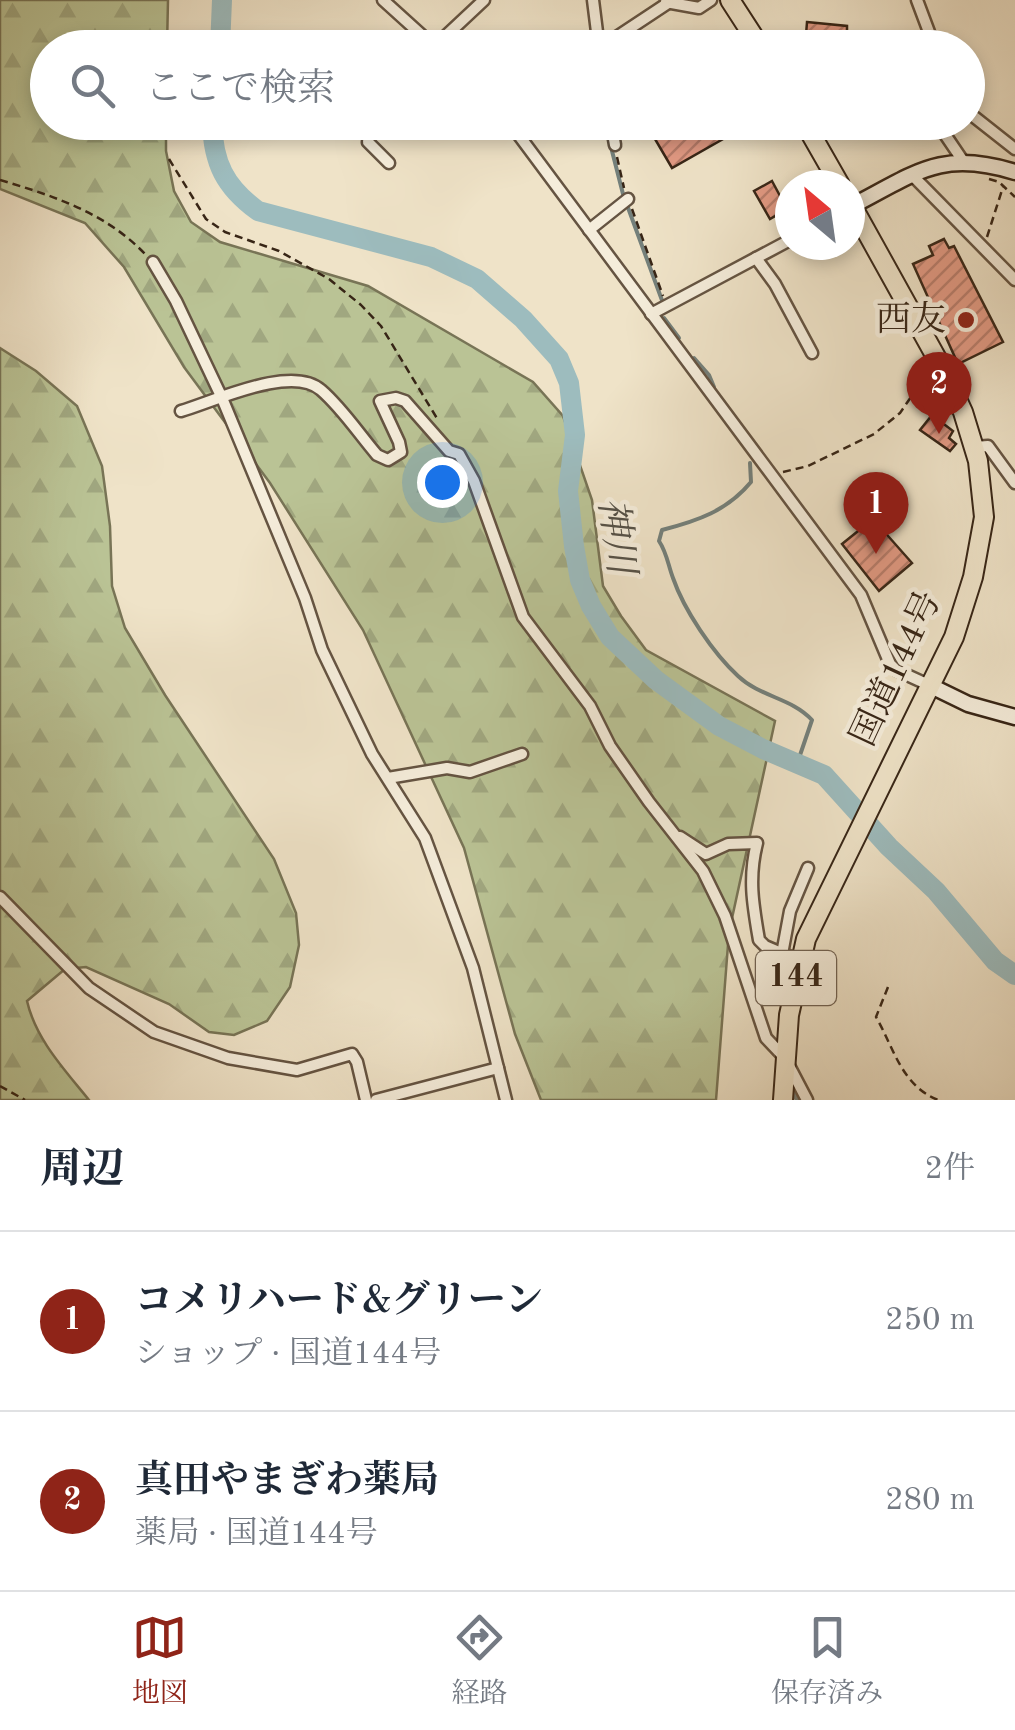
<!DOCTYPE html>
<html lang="ja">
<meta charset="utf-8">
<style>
body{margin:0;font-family:"Old Standard TT","Noto Serif JP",serif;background:#f2f2f3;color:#1f2937}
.compass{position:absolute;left:775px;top:170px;width:90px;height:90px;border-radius:50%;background:#fff;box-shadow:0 5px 15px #0003;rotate:331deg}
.you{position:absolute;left:442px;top:482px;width:35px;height:35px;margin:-25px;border:8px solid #fff;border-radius:50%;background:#1a73e8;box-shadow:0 0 0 15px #1a73e833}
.badge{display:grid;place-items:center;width:65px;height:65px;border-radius:50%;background:#8f2418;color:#fff;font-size:32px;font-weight:700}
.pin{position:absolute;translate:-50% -82px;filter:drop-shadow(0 2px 5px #0008)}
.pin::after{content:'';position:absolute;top:52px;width:35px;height:30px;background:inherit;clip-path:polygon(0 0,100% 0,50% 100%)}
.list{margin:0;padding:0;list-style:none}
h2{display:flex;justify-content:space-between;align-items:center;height:130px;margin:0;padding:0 40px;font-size:42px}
h2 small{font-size:32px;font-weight:400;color:#747a83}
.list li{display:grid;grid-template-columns:65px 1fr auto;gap:30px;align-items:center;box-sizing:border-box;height:180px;padding:0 40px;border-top:2px solid #e0e1e3}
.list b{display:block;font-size:38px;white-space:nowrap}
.list p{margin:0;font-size:32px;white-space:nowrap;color:#747a83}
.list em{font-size:32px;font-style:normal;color:#747a83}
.icon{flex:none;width:55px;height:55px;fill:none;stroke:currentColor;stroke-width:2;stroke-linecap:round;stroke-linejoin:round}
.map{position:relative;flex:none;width:1015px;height:1100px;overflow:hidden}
.search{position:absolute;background:#fff;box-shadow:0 5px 15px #0003;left:30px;right:30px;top:30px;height:110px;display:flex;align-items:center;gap:25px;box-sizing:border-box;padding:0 35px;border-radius:55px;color:#747a83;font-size:38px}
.sheet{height:490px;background:#fff}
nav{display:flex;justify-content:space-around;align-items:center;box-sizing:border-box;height:140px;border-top:2px solid #e0e1e3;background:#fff;font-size:28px;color:#747a83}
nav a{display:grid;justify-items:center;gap:5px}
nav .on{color:#8f2418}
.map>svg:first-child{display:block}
.forest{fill:url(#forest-firs);stroke:#787456;stroke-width:2.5}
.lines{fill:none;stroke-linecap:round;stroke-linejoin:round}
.stream{stroke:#74807b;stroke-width:4}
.river{stroke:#9dbcbe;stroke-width:20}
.building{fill:url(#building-hatch);stroke:#372516;stroke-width:2.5}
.street-casing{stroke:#655442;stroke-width:15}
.secondary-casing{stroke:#372516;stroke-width:19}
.highway-casing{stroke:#372516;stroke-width:22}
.path{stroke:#372516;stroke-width:2.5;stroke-dasharray:8 5;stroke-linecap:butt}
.street{stroke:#f5eddb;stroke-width:10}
.secondary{stroke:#f5eddb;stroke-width:14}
.highway{stroke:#efe3c8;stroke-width:18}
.poi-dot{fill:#8f2418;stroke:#f5eddb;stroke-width:4}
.labels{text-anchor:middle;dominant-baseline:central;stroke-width:9;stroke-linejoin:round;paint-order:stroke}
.shield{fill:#f5eddb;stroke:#706151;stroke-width:2.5}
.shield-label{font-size:32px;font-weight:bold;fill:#372516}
.poi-label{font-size:35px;fill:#372516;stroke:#f5eddb;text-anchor:end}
.street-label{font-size:35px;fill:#372516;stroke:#f5eddb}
.water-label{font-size:38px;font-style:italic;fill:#565248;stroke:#f5eddb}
</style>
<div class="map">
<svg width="1015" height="1100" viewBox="0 0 1015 1100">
<defs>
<pattern id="forest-firs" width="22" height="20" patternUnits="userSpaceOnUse" patternTransform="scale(2.5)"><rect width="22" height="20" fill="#bac395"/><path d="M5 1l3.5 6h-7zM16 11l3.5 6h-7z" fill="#a0a780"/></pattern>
<pattern id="building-hatch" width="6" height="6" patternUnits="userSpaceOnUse" patternTransform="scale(2.5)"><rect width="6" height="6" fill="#e39a84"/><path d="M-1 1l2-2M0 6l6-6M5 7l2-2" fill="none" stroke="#b97d6b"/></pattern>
</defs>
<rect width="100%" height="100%" fill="#efe3c8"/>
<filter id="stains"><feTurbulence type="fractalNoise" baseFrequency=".002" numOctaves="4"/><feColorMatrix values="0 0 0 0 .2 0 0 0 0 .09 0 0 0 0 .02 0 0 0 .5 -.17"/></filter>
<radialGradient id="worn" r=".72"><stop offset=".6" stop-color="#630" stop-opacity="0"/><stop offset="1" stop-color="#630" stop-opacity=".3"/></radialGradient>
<!-- forest -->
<g class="forest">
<path d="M0 0H168L167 47 48 48V122L166 123V151L174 191 191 222 220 242 368 286 533 382 563 416 592 500 603 586 621 616 646 650 775 721 729 932 716 1100H541L515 1034 464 848 363 630 270 483 184 367 124 267 85 223 0 189Z"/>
<path d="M0 348 36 371 77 406 102 466 110 526 112 586 125 628 165 695 274 859 296 913 299 945 290 987 267 1021 234 1035 209 1032 169 1004 86 967 65 969 27 1001C36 1040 65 1070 89 1100H0Z"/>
</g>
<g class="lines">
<!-- stream -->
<g class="stream">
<path d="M592 35 594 48"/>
<path d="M611 147 623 194 663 303"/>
<path d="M664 318 679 338"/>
<path d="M694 358 709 375 714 387"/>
<path d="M750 463 751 482C727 511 697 521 662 530L659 541C667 553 668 565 673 578 684 610 713 653 738 676 760 697 792 698 812 720L797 764"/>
<path d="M793 1093 797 1100"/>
</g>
<!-- river -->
<g class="river">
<path d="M220 48 222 0"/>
<path d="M212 122C213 163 225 187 258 211L431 257 477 279 523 319 559 359 569 383 575 435 568 491 574 546 580 580 591 606 610 637 656 680 719 726 763 749 824 775 889 847 936 891 995 961 1015 975"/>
</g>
</g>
<!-- building -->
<g class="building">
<path d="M807 22 847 26V48H805Z"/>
<path d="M645 122H713L723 139 672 168Z"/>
<path d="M772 181 787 209 770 219 754 191Z"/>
<path d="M944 239 949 248 954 246 1003 342 958 364 913 264 933 255 929 246Z"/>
<path d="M932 415 953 431 949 438 956 444 950 451 920 430Z"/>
<path d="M873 519 912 563 879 591 842 544Z"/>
</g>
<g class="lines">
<!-- street casing -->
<g class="street-casing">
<g id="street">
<path d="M383 0 436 48"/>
<path d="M593 0 599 48"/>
<path d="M917 0 935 48"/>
<path d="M666 2 699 8 711 0"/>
<path d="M435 46 484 0"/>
<path d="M600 48 668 3"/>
<path d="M968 112 1015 149"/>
<path d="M371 122 368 142 389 163"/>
<path d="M509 122 861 595 890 664 896 670 931 686"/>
<path d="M611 122 615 145"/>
<path d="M932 122 944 133 963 161"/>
<path d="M912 175 1015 280"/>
<path d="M589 230 628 199"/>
<path d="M756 258 775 284 812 353"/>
<path d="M153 262 176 301 222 398 305 598 322 650 372 754 425 838 473 968 506 1100"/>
<path d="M651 314 790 240"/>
<path d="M181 411C215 401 292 364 321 390 342 408 359 434 377 455L388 460 401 452 399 442 380 401 396 398 405 401 449 451 459 454 474 481 523 617 590 706 610 746 649 802 703 871 725 916 766 1038 785 1058 807 1100"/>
<path d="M975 447 988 446 1015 483"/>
<path d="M388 778 447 768 470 772 522 754"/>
<path d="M680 837 706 854 728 844 757 843C748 878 753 905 759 940L765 946 800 961"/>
<path d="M0 897 89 988 154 1032 228 1058 297 1070 352 1054 357 1062 366 1100"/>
<path d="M782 954 790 911 808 868"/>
<path d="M376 1100 498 1068"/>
</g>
</g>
<!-- secondary casing -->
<g class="secondary-casing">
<g id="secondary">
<path d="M852 206C916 173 941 149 1015 172"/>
<path d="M931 686 968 704 1015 717"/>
</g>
</g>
<!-- highway casing -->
<g class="highway-casing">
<g id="highway">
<path d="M730 0 761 48"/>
<path d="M804 122 840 185"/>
<path d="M783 1100 789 1015 806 939 954 637 973 577 984 517 978 461 963 412 946 375 850 202"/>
</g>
</g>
<!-- path -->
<g class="path">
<path d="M617 157 624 188"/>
<path d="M169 159 206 219 225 232 279 251 329 279 361 305 381 326 438 420"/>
<path d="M989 179 999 182 1015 197"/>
<path d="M0 180C54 196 106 213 145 254"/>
<path d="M632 209 663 296"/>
<path d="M987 237 1003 187"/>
<path d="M783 472 808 466 874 434 900 413 911 397 932 384"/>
<path d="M888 987 876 1017C894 1048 901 1085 938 1100"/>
<path d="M0 1086 25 1100"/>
</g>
<!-- street -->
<use href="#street" class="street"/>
<!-- secondary -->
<use href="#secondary" class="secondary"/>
<!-- highway -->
<use href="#highway" class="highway"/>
</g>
<!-- markers -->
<circle class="poi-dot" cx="966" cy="320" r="10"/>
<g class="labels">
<!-- shield labels -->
<rect class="shield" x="756" y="951" width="80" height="54" rx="8"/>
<g class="shield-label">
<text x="796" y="978">144</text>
</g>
<!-- poi labels -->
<g class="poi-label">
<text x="946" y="320">西友</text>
</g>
<!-- street labels -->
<g class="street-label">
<text transform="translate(897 669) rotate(-65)">国道144号</text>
</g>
<!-- water labels -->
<g class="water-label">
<text transform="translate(615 536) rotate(82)">神川</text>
</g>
</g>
<rect width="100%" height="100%" filter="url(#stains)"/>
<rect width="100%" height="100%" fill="url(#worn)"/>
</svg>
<svg class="compass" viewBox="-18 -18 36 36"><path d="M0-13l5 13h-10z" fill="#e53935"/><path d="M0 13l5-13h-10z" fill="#747a83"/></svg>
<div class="you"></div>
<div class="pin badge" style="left:876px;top:554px">1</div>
<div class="pin badge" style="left:939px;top:434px">2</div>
<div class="search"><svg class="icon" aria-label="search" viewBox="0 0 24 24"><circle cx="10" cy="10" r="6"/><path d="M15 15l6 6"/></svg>ここで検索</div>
</div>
<section class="sheet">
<h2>周辺<small>2件</small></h2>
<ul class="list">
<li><span class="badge">1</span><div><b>コメリハード&amp;グリーン</b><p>ショップ · 国道144号</p></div><em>250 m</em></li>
<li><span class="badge">2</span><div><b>真田やまぎわ薬局</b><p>薬局 · 国道144号</p></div><em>280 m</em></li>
</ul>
</section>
<nav>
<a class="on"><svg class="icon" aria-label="map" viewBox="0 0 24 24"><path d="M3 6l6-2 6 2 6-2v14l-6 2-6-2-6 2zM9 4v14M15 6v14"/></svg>地図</a>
<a><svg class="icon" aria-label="directions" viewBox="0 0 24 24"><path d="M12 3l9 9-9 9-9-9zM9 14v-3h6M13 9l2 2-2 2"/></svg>経路</a>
<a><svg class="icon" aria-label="saved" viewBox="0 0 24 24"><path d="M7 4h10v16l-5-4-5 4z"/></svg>保存済み</a>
</nav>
